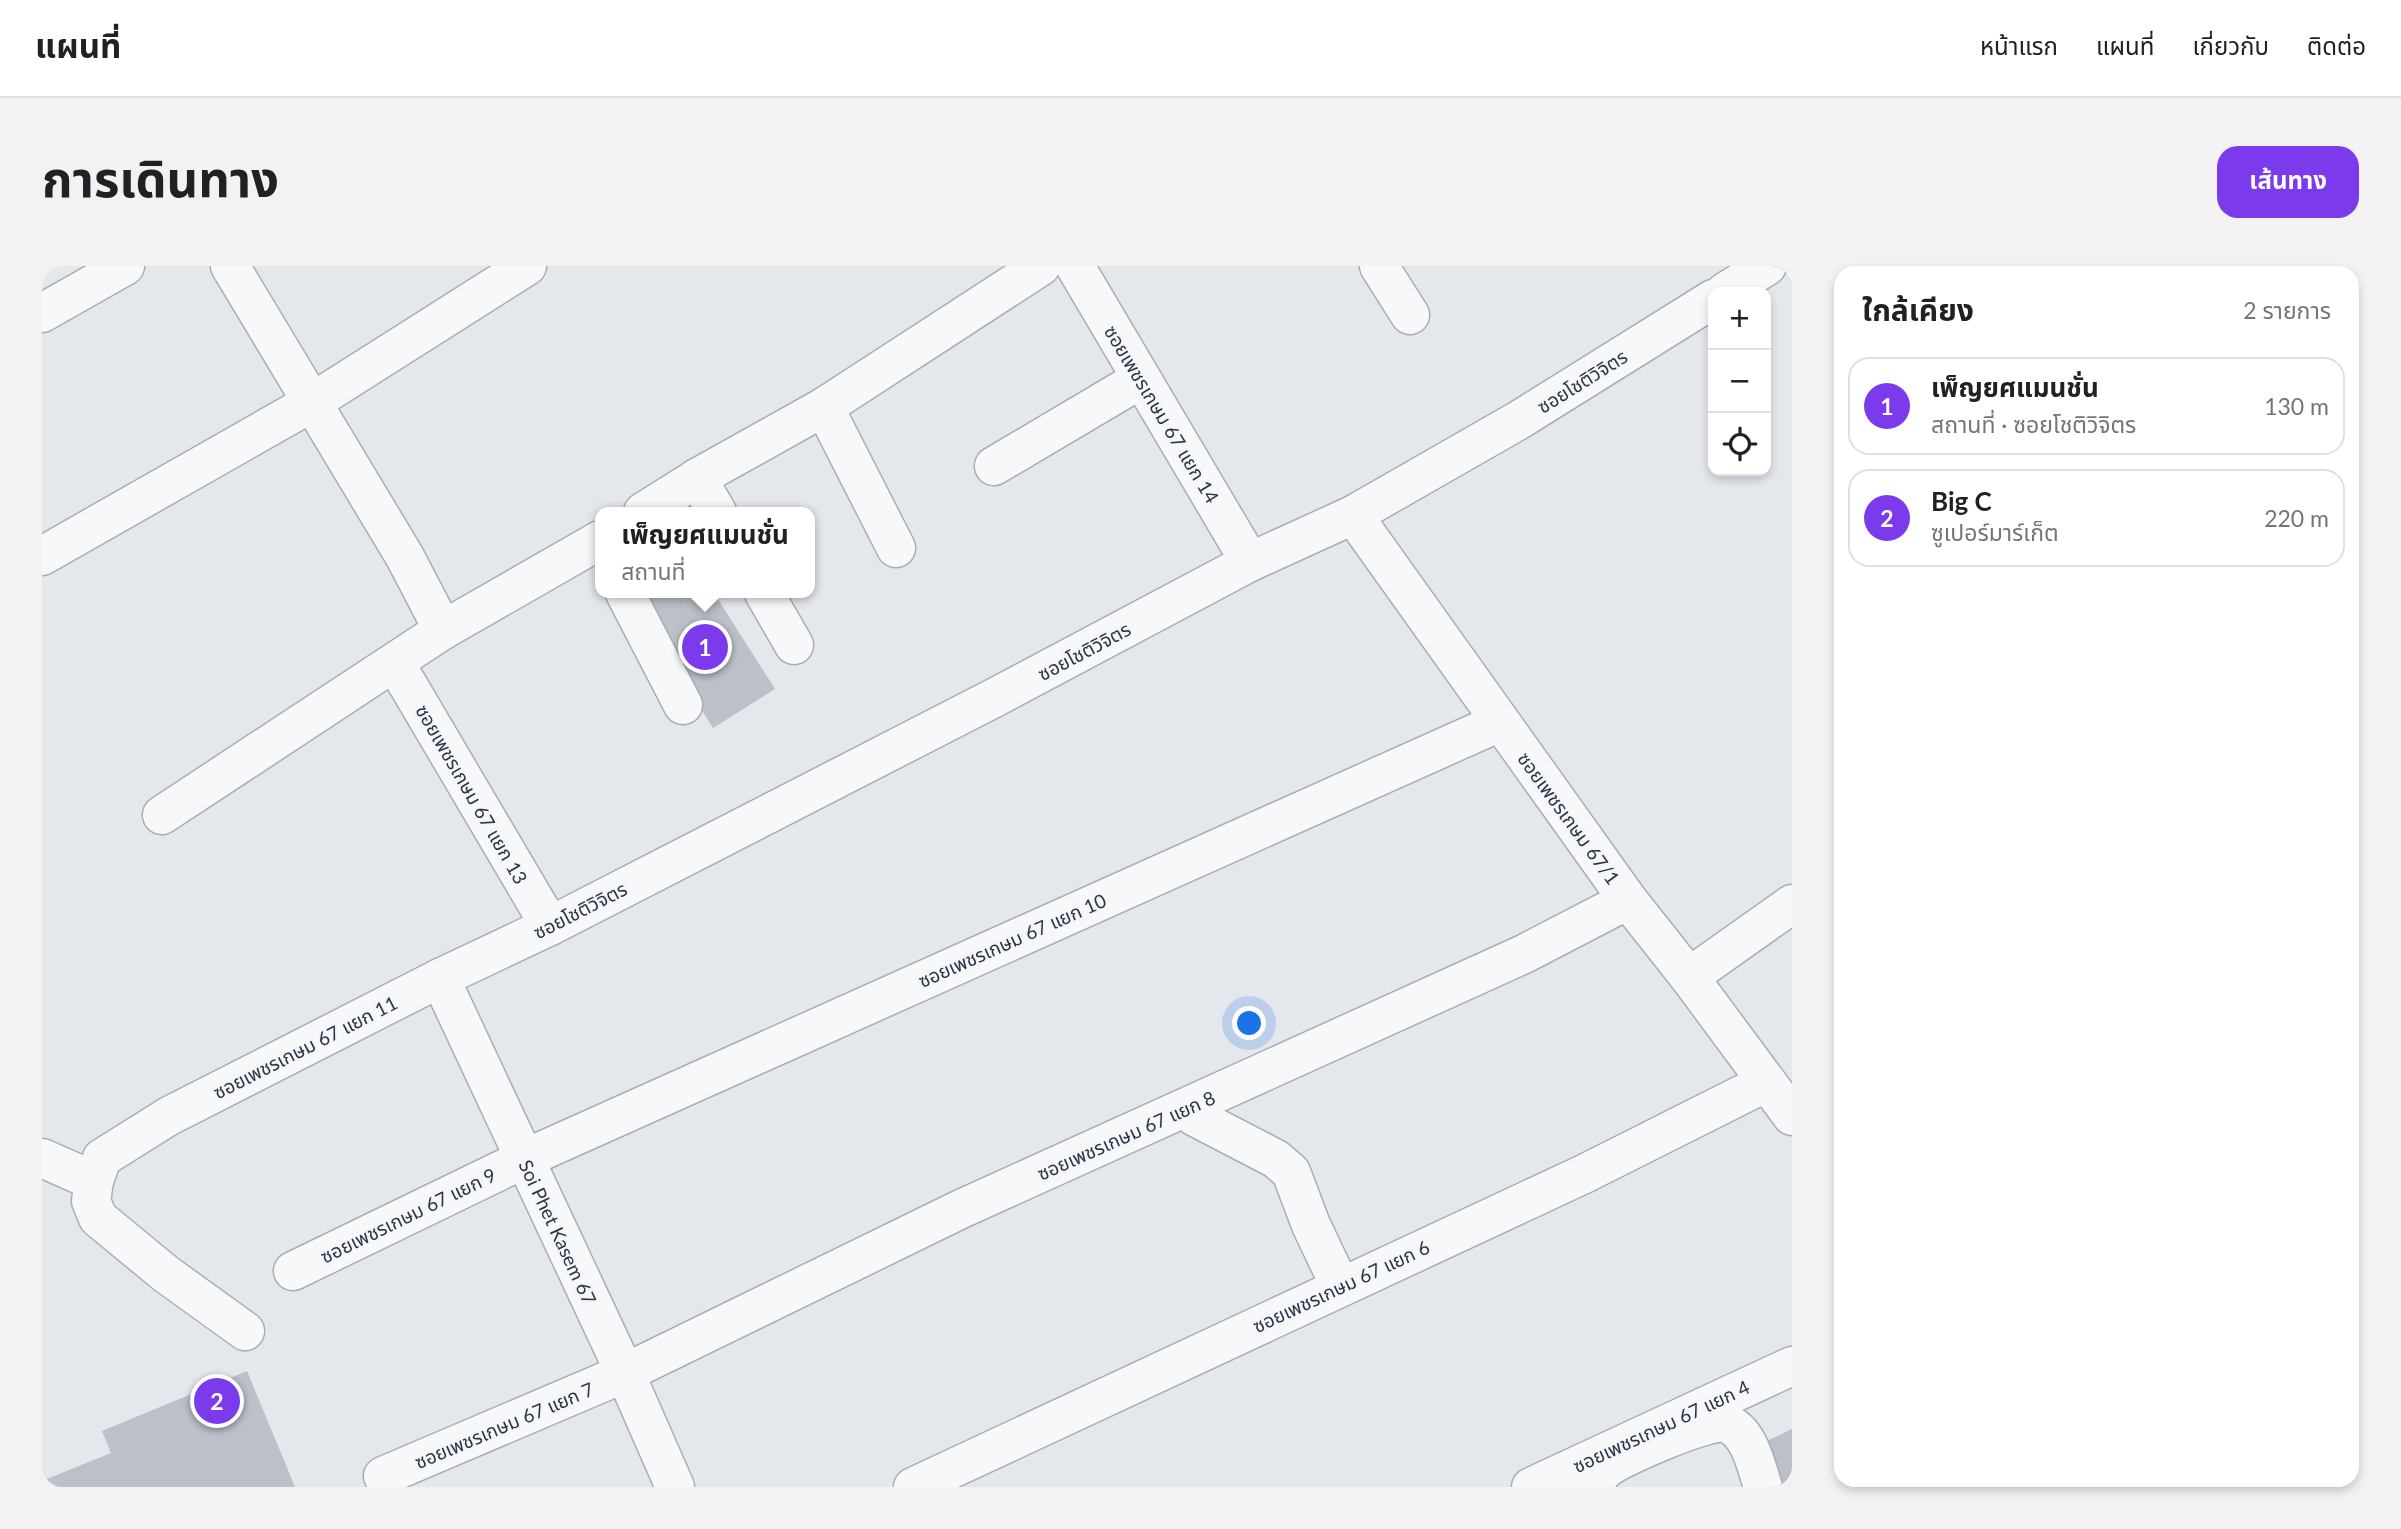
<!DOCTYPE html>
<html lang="th">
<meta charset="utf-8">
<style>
body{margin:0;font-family:Lato,"Noto Sans Thai",sans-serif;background:#f2f2f2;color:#202124}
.controls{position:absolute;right:21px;top:21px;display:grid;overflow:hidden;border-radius:14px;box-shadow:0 4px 10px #0003}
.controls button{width:63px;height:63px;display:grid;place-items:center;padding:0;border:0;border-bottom:2px solid #e0e0e0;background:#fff;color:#202124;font:35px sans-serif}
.you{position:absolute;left:1208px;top:758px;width:24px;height:24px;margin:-18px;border:5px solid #fff;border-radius:50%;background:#1a73e8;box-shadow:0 0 0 10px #1a73e833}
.badge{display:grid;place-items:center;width:46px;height:46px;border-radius:50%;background:#7c3aed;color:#fff;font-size:23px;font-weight:700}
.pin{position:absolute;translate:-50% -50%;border:4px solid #fff;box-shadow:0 2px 7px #0006}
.popup{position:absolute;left:553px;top:241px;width:220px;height:91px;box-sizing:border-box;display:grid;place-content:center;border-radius:14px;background:#fff;filter:drop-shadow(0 2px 5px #0005);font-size:23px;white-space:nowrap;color:#757577}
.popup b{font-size:26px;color:#202124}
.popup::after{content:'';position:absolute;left:50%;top:100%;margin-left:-14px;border:14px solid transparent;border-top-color:#fff}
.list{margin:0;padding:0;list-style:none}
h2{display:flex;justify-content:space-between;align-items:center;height:91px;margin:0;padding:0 28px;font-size:30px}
h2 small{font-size:23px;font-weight:400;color:#757577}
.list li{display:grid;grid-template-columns:46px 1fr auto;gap:21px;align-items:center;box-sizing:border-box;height:98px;margin:0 14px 14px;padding:0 14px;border:2px solid #e0e0e0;border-radius:21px}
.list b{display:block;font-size:26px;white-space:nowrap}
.list p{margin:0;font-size:23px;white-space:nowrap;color:#757577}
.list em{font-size:23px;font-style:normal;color:#757577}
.icon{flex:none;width:38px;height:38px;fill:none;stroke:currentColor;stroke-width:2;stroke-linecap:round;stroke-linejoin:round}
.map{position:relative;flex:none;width:1750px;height:1221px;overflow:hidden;border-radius:21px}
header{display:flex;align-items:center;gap:42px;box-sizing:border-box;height:98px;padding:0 35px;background:#fff;border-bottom:2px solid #e0e0e0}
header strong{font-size:33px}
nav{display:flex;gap:38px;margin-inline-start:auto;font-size:24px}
.intro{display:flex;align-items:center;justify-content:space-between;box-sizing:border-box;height:168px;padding:0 42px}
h1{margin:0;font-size:49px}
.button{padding:18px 32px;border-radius:21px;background:#7c3aed;color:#fff;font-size:24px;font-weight:700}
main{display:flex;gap:42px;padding:0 42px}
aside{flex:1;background:#fff;border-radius:21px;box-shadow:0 4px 10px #0003}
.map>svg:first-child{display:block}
.building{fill:#bbc0c9}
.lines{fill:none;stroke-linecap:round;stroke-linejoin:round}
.minor-casing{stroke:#a9aeb6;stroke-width:41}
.minor{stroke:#f7f8fa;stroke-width:38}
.labels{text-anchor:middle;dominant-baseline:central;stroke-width:5;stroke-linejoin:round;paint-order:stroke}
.street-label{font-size:19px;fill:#2c3444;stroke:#f4f6f9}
</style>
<header>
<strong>แผนที่</strong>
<nav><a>หน้าแรก</a><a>แผนที่</a><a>เกี่ยวกับ</a><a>ติดต่อ</a></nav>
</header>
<div class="intro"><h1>การเดินทาง</h1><a class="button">เส้นทาง</a></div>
<main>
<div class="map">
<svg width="1750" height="1221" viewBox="0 0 1750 1221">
<rect width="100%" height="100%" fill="#e4e7ec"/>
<!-- building -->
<g class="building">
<path d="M613 327H672L733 423 671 462 593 339Z"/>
<path d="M205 1105 253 1221H0V1215L69 1187 60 1165Z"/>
<path d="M1750 1163V1221H1740L1719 1178Z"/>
</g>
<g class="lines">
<!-- minor casing -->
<g class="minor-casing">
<g id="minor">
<path d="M188 0 363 291 401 364"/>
<path d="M1033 0 1208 296"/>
<path d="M1337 0 1368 49"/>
<path d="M1683 26 1725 0"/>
<path d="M0 47 83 0"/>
<path d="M782 141 854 282"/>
<path d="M952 200 1099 113"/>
<path d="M655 212 675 246"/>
<path d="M601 246 655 212 782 141 999 0"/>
<path d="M1311 249 1586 634 1647 711 1750 850"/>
<path d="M0 290 269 137 485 0"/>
<path d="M583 327 641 439"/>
<path d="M722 327 752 379"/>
<path d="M353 397 508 660"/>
<path d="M120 549 401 364 558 274"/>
<path d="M1647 711 1750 638"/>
<path d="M398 712 583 1107 633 1221"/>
<path d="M1153 851 1234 893 1249 906 1269 959 1298 1020"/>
<path d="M0 892 52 915"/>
<path d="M251 1005 482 893 1458 456"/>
<path d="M203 1065 124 1008 56 952 49 935 52 915 60 892 127 850 398 712 508 660 950 433 1208 296 1311 249 1477 154 1671 33"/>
<path d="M341 1210 583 1107 919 943 1482 688 1586 634"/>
<path d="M871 1221 1542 908 1725 816"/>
<path d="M1489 1221 1750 1100"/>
<path d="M1553 1221C1555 1215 1559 1207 1564 1203 1578 1191 1669 1152 1684 1157 1708 1166 1714 1200 1721 1221"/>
</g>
</g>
<!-- minor -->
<use href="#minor" class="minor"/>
</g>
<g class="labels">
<!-- street labels -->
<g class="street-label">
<text transform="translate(1540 115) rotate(-32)">ซอยโชติวิจิตร</text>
<text transform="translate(1120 148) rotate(59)">ซอยเพชรเกษม 67 แยก 14</text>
<text transform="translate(1042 385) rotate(-28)">ซอยโชติวิจิตร</text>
<text transform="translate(430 528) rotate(60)">ซอยเพชรเกษม 67 แยก 13</text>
<text transform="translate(1527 552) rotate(54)">ซอยเพชรเกษม 67/1</text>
<text transform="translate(538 644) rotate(-27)">ซอยโชติวิจิตร</text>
<text transform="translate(970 674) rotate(-24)">ซอยเพชรเกษม 67 แยก 10</text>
<text transform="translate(263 781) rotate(-27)">ซอยเพชรเกษม 67 แยก 11</text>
<text transform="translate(1084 869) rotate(-24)">ซอยเพชรเกษม 67 แยก 8</text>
<text transform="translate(366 949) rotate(-26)">ซอยเพชรเกษม 67 แยก 9</text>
<text transform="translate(516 966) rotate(65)">Soi Phet Kasem 67</text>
<text transform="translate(1299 1020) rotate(-25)">ซอยเพชรเกษม 67 แยก 6</text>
<text transform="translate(462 1159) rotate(-23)">ซอยเพชรเกษม 67 แยก 7</text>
<text transform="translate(1619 1160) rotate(-25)">ซอยเพชรเกษม 67 แยก 4</text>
</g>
</g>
</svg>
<div class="controls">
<button>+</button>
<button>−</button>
<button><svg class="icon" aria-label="locate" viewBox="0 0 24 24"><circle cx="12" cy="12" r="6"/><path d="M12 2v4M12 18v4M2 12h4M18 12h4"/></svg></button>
</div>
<div class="you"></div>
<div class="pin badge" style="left:663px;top:381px">1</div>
<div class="popup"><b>เพ็ญยศแมนชั่น</b>สถานที่</div>
<div class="pin badge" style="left:175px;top:1135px">2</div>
</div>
<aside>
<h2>ใกล้เคียง<small>2 รายการ</small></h2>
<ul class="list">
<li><span class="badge">1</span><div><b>เพ็ญยศแมนชั่น</b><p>สถานที่ · ซอยโชติวิจิตร</p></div><em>130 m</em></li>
<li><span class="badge">2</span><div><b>Big C</b><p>ซูเปอร์มาร์เก็ต</p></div><em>220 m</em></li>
</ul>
</aside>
</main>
